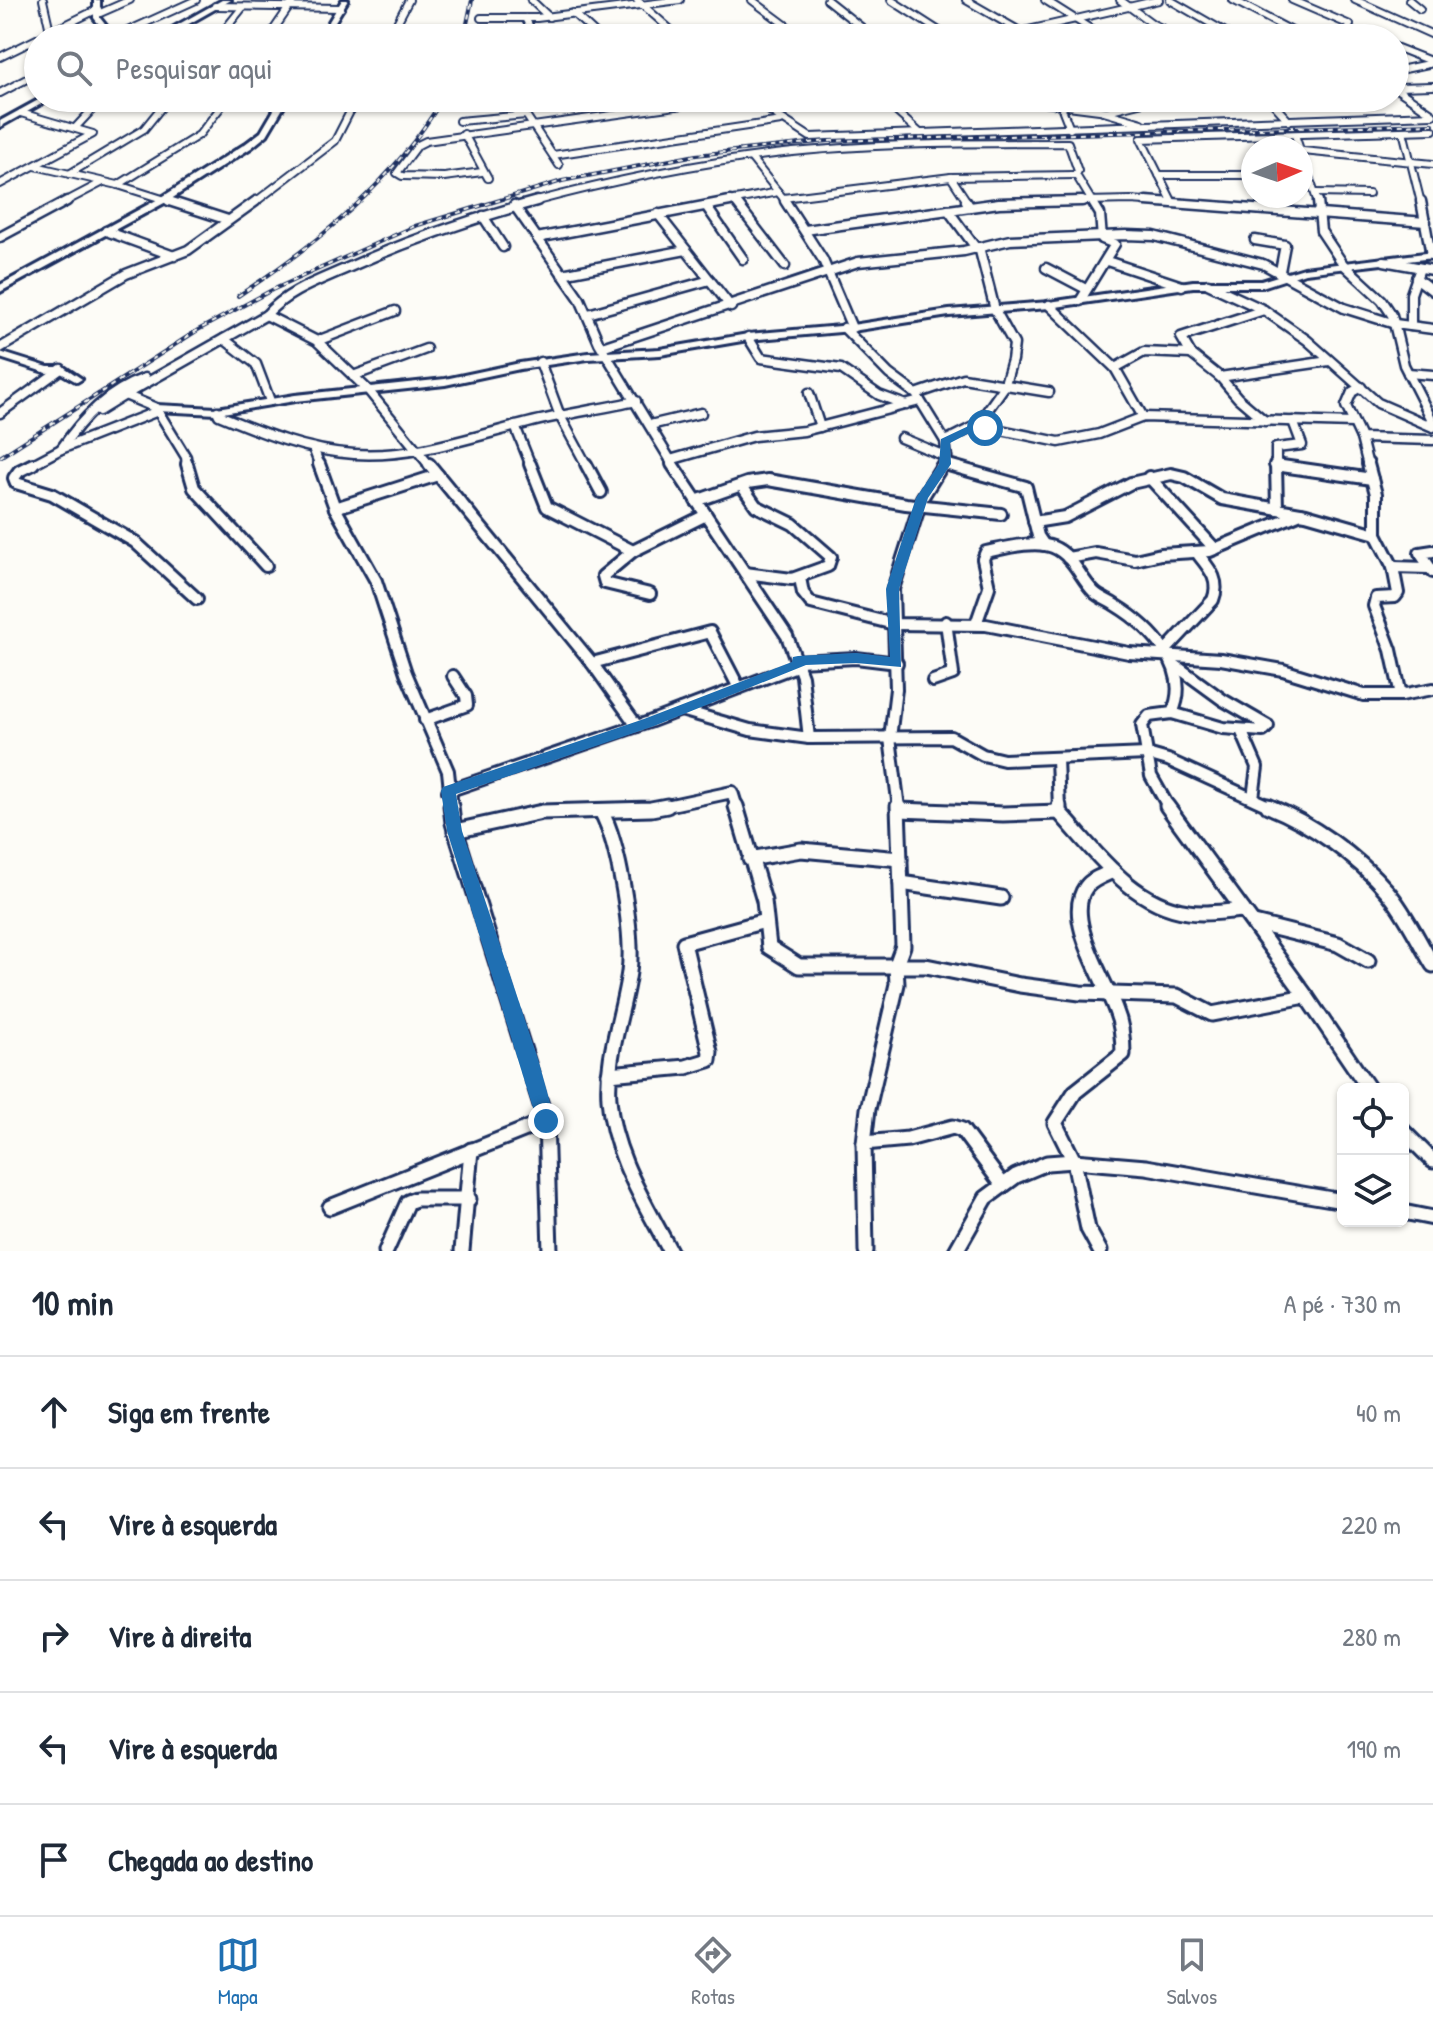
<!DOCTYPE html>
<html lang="pt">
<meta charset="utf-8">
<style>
body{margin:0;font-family:"Patrick Hand",sans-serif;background:#f2f2f3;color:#1f2937}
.controls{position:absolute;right:24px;bottom:24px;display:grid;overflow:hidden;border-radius:12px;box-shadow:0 2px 6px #0004}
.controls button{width:72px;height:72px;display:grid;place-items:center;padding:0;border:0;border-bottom:2px solid #e0e1e3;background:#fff;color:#1f2937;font:40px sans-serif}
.compass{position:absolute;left:1241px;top:136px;width:72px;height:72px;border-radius:50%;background:#fff;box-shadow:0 2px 6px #0004;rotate:88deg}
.stop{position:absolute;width:24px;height:24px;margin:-18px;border:6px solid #1f6fb2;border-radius:50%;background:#fff}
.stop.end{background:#1f6fb2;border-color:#fff;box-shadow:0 2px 8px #0008}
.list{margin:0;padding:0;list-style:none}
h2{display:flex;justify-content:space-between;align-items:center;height:104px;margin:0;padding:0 32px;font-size:34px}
h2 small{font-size:26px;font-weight:400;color:#747a83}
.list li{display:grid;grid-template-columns:52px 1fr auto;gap:24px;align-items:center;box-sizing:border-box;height:112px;padding:0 32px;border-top:2px solid #e0e1e3}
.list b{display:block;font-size:30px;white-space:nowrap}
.list em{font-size:26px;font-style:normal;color:#747a83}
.icon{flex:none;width:44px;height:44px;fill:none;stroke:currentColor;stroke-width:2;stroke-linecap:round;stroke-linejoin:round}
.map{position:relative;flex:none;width:1433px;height:1251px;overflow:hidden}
.search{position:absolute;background:#fff;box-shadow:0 2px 6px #0004;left:24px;right:24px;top:24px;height:88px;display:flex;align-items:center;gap:20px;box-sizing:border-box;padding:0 28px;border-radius:44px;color:#747a83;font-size:30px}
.sheet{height:664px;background:#fff}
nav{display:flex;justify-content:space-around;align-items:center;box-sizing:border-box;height:112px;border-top:2px solid #e0e1e3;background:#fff;font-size:22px;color:#747a83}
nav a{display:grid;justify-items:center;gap:4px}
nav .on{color:#1f6fb2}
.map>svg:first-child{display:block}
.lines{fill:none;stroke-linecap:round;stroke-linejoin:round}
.minor-far3-casing{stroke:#1b2f5e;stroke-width:10}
.minor-far2-casing{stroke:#1b2f5e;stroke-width:13}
.minor-far1-casing{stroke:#1b2f5e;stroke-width:16}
.minor-casing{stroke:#1b2f5e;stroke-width:19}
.tertiary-casing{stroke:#1b2f5e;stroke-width:6}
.secondary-casing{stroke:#1b2f5e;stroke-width:6}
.minor-far3{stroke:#fdfcf7;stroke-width:6}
.minor-far2{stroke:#fdfcf7;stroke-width:8}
.minor-far1{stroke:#fdfcf7;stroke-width:10}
.minor{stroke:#fdfcf7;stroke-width:13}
.tertiary{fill:#fdfcf7;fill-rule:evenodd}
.secondary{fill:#fdfcf7;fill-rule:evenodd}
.rail-casing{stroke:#1b2f5e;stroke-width:4}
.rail{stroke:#fdfcf7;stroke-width:2;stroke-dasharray:5;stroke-linecap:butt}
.route{fill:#1f6fb2}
</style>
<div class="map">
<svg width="1433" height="1251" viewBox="0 0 1433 1251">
<rect width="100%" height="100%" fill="#fdfcf7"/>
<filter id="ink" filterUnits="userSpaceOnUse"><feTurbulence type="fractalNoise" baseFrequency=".0125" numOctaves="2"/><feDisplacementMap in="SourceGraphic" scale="16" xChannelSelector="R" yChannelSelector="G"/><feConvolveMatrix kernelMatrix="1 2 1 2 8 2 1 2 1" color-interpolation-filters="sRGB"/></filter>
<g filter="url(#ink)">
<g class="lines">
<!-- minor-far3 casing -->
<g class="minor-far3-casing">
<g id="minor-far3">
<path d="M43 0 50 31"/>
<path d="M531 0 549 17"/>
<path d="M637 0 680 38"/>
<path d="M752 0 803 38"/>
<path d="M827 0 875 38"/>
<path d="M891 0 950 38"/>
<path d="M966 0 1032 38"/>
<path d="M1045 0 1105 38"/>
<path d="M1120 0 1153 24 1181 38"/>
<path d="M1170 0 1236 38"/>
<path d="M1233 0 1305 38"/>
<path d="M1292 0 1350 25 1347 30 1369 38"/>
<path d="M1355 0 1433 35"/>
<path d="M1409 0 1420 9"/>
<path d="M215 6 341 8"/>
<path d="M573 13 600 38"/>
<path d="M98 14 130 0"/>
<path d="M481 18H537L680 0"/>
<path d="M525 18 536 38"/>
<path d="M121 34 196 0"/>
<path d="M102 38 112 33"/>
<path d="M218 38 243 7"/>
<path d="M268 38 294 0"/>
<path d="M389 38 409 0"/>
<path d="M639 38 673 32"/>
<path d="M993 38 1159 0"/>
<path d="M1395 47 1433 62"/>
<path d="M0 57 98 9"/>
<path d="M1395 71 1433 63"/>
<path d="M1397 87 1433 86"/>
<path d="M1395 88 1433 114"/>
<path d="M0 93 38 73"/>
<path d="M520 98 526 115 559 165"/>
<path d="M750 98 810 137 1433 115"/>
<path d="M881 98 920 133"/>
<path d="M944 98 953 105 982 98"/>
<path d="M1005 98 1107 111 1159 98"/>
<path d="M1268 98 1289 121"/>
<path d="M521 101 557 98"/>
<path d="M1061 106 1070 129"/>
<path d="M1104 112 1142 123"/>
<path d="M459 121 526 115"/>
<path d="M76 127 103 98"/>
<path d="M1403 131 1421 203"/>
<path d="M464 134 488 178"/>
<path d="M1295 135 1318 203"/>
<path d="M1303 151 1433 164"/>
<path d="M553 155 781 121"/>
<path d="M751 158 787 203"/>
<path d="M35 166 118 185 175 203"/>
<path d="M482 172 444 177 402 176 397 173 418 145 426 141 733 98"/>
<path d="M69 174 144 129 169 98"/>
<path d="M1159 175H1253"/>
<path d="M951 177 968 203"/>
<path d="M0 184 93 134 21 113"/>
<path d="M118 185 199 135 228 98"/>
<path d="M1316 193 1369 194"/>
<path d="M783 198 951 177 1076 175"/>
<path d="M734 200 736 203"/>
<path d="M1172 201 1141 139 1433 130"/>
<path d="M63 203 103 182"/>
<path d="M254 203 335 141 357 98"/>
<path d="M529 203C615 180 705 161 793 152 884 143 976 143 1068 143L1078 171 1076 175 1093 203"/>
<path d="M720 203 778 192"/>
<path d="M998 203 1131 200 1173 203"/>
</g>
</g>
<!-- minor-far2 casing -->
<g class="minor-far2-casing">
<g id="minor-far2">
<path d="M169 201 228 220"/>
<path d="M735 201 785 266"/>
<path d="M785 201 823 260 852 328"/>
<path d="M966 201 970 207"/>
<path d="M1146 201 1426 222"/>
<path d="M1318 201 1321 231 1343 264 1382 300 1392 315 1404 365 1433 422"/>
<path d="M1421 201 1431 255"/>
<path d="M514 205 580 299 599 343 674 466"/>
<path d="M706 206 743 259"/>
<path d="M948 210 976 248"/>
<path d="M658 214 731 307"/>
<path d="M483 216 503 247"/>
<path d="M805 230 999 203 1082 201"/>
<path d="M106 231 174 256"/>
<path d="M0 237 67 201"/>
<path d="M537 238 730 201"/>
<path d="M1255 240 1285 245 1280 271"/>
<path d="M1107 261 1182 286"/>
<path d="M1384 261 1433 270"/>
<path d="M1046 268 1084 288"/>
<path d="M562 274 686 250"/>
<path d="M1416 278 1433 291"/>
<path d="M1208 284 1264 310 1307 340 1378 403 1433 427"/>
<path d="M1080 301 1115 244 1102 239 1100 214 1092 201"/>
<path d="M1049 305 1115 368 1143 417"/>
<path d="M588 314 710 280"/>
<path d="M266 315 317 341 368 390 430 466"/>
<path d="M1411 326V294L1420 268"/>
<path d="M844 328 889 374 916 394 945 441 947 457 942 466"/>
<path d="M748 337 761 358 841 369 879 395 906 405"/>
<path d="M224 339 256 364 270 401"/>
<path d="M317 341 395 311"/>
<path d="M602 347 858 262 964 251 1010 240 1126 235 1154 236 1263 264 1344 308 1395 324 1433 329"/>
<path d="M0 348 126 274 188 250 256 201"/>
<path d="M540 362 560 416 587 466"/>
<path d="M1115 368 1144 352 1191 354"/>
<path d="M1408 373 1433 375"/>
<path d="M353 376 426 349"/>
<path d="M1220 377 1191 354 1181 337 1264 310"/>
<path d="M1361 387 1352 392 1346 406 1361 438 1433 440"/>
<path d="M809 393 820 427"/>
<path d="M916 394 963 378 1049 392"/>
<path d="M99 411 125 395"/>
<path d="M217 411 219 415C262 433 307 451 354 454 414 458 471 437 528 423 564 414 600 409 636 401"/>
<path d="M0 413 61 369"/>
<path d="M1265 421 1238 398 1220 377 1329 361"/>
<path d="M650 425 701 413"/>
<path d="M977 425 1059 442 1099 434 1143 417 1353 423"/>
<path d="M515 426 531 466"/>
<path d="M901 438 947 457"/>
<path d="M1361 438 1368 466"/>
<path d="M945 441 977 425 1004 387 1012 360 1014 344 995 310 979 247"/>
<path d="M313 448 320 466"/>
<path d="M61 449C83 417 108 391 145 378"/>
<path d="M670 460 754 436 804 431 920 401"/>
<path d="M945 464 952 466"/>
<path d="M1275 465 1281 466"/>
<path d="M29 466 61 449 158 411"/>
<path d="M187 466 186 457 156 408 125 395 266 315C286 292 318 281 345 269 407 241 471 219 537 201"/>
<path d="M1276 466V448L1302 445 1293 421"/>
</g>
</g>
<!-- minor-far1 casing -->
<g class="minor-far1-casing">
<g id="minor-far1">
<path d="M33 464 19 471 14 478 16 483 52 494 135 542 197 599"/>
<path d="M187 464 194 488 266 566"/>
<path d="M319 464 335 508 376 581 406 673 448 771 452 808"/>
<path d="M429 464 592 663 637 726"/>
<path d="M530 464 547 507 633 551"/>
<path d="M586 464 601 492"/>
<path d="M672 464 787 636 802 676 809 738"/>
<path d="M945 464 1026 487 1038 536 1044 545"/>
<path d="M1276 464 1277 508"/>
<path d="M1368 464 1376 494V534"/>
<path d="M1275 465 1372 479"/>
<path d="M1149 477 1215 549"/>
<path d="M742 486 756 506 793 524 831 557 828 566 792 579 745 573"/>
<path d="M696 501 747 483 768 480 906 504 1001 514"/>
<path d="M335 508 438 475"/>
<path d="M1034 522 1065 517 1131 483 1171 474 1184 477 1222 499 1306 514 1376 534 1393 567 1398 593 1395 597 1376 598 1374 606 1391 650 1401 695"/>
<path d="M1433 551 1420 553 1433 572"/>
<path d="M1068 558 1096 553 1135 560 1161 554 1210 551 1301 513"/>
<path d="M1393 567 1429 568"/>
<path d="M800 578 803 593 811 603 894 624 986 625 1129 653 1221 659 1283 670 1364 695H1401L1433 689"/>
<path d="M650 594 605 583 603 576 633 551 706 515"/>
<path d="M976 624 989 587 983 559 986 552C1005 548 1034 540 1053 547 1073 555 1080 578 1094 592 1100 598 1108 600 1115 605 1151 627 1193 669 1172 713L1149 716 1142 725 1151 776 1169 808"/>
<path d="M1165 651 1213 600C1221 580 1209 568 1197 553"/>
<path d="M798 661 856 658 897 663"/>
<path d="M592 663 710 632 739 688"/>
<path d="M933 681 953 674 946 622"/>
<path d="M681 710 750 730 809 738 951 737 983 755 1004 760 1147 754 1168 760 1273 808"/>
<path d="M1172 713 1223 728 1263 731 1268 726 1223 700 1175 665"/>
<path d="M425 720 467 705 466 696 453 676"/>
<path d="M1241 730 1257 767 1253 798"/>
<path d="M1057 759 1059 808"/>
<path d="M448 791 649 722 799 665"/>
<path d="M657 808 732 792 737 808"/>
<path d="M899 808 890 738 896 689 893 589 922 498 943 464"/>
</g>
</g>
<!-- minor casing -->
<g class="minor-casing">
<g id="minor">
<path d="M451 806 453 823 546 1121 550 1251"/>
<path d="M736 806 764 901 769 947 799 966H926L1020 985 1080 993 1177 996 1212 1014 1306 996"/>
<path d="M1059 806V812C1095 851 1131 904 1188 912 1206 915 1225 911 1243 910"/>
<path d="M1167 806 1306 996 1369 1089"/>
<path d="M1268 806C1311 823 1357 856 1387 891 1406 913 1418 941 1433 965"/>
<path d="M899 810 1003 814 1059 812"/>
<path d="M601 811C619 843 634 936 629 972 623 1015 606 1055 609 1099 613 1154 645 1203 670 1251"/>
<path d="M455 831 542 812 651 809 667 806"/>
<path d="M750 859 801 850 900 859"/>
<path d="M901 883 1001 898"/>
<path d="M1254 923 1338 944 1368 961"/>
<path d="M609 1074 686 1067 709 1060 710 1052 684 943 765 921"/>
<path d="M1403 1131 1433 1161"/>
<path d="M864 1143 908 1139 953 1127 962 1130 1002 1184"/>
<path d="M330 1207 546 1121"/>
<path d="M1403 1212 1433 1218"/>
<path d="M386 1251 408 1202 416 1199H469"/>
<path d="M462 1251 471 1150"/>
<path d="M866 1251 864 1143 868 1109 897 984 896 965 903 946 898 806"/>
<path d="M956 1251 986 1198 1016 1176 1047 1163 1074 1161 1146 1167 1343 1201"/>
<path d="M1100 1251 1088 1229 1074 1161 1055 1123 1075 1092 1123 1054C1123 1039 1122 1025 1116 1011 1105 979 1063 918 1086 887 1092 879 1104 875 1113 871"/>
</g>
</g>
<!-- tertiary casing -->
<g class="tertiary-casing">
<g id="tertiary">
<path d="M94 0H100V18L108 28 162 38H146L104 31 94 18Z"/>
<path d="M342 0H348L325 38H319Z"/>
<path d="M281 98H289L267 135 251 148 168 201 0 292V285L162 197 245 144 261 132Z"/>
<path d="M1433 252V258L1305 273 1262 287H1193L1049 308 949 316 852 331 748 340 660 355 588 359 520 369 445 385 295 401 217 414 156 411 151 408 156 405 217 408 295 395 445 379 520 363 588 353 660 349 748 334 852 325 949 310 1049 302 1193 281H1261L1304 268Z"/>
<path d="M0 352 48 367H64L82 379 77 382 59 372 47 373 0 358Z"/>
</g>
</g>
<!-- secondary casing -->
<g class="secondary-casing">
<g id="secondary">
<path d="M222 0H231L164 38H154Z"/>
<path d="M42 98H52L0 127V121Z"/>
</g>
</g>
<!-- minor-far3 -->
<use href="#minor-far3" class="minor-far3"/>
<!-- minor-far2 -->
<use href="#minor-far2" class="minor-far2"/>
<!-- minor-far1 -->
<use href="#minor-far1" class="minor-far1"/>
<!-- minor -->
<use href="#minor" class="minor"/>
<!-- tertiary -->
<use href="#tertiary" class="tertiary"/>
<!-- secondary -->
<use href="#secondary" class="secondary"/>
<!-- rail casing -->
<g class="rail-casing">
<g id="rail">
<path d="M464 38 472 0"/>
<path d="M238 296C319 242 393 183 443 98"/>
<path d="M0 457 198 330 272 290 415 226 562 181 696 155 828 141 1433 124"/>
</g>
</g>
<!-- rail -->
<use href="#rail" class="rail"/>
</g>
</g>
<!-- route -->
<path class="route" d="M977 422 990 428 985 432 977 429 950 443 951 464 928 498 899 589 901 667 856 663 806 665 654 726 456 794 462 831 538 1059 555 1121 552 1127 546 1130 539 1127 447 831 441 791 443 787 644 719 792 662 793 657 798 656 856 653 890 657 886 589 916 498 939 464 941 439Z"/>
</svg>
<div class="controls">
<button><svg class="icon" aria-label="locate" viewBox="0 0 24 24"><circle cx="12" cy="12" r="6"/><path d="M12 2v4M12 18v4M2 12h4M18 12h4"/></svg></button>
<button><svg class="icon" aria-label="layers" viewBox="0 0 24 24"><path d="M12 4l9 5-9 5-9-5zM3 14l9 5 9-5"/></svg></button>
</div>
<svg class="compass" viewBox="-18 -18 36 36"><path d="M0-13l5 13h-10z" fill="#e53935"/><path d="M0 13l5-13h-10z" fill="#747a83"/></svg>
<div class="stop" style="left:985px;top:428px"></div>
<div class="stop end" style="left:546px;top:1121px"></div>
<div class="search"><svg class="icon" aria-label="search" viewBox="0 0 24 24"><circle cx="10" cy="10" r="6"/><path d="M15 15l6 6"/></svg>Pesquisar aqui</div>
</div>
<section class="sheet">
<h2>10 min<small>A pé · 730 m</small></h2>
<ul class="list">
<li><svg class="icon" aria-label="ahead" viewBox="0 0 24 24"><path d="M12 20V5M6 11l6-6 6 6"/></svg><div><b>Siga em frente</b></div><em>40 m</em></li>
<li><svg class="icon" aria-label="left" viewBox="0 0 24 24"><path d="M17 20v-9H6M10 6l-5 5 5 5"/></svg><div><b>Vire à esquerda</b></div><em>220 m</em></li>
<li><svg class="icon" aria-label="right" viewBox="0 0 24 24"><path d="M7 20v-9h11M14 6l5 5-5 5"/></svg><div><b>Vire à direita</b></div><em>280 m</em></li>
<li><svg class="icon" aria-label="left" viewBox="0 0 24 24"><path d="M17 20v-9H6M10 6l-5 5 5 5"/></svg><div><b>Vire à esquerda</b></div><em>190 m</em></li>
<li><svg class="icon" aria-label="arrive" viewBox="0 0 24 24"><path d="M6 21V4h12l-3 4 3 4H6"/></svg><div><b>Chegada ao destino</b></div></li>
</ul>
</section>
<nav>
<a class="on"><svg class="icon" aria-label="map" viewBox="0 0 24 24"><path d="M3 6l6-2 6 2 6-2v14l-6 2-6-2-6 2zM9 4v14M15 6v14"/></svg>Mapa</a>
<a><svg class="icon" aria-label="directions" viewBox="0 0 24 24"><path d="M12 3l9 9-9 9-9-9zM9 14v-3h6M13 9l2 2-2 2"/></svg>Rotas</a>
<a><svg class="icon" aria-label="saved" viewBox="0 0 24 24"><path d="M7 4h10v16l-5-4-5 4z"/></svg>Salvos</a>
</nav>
